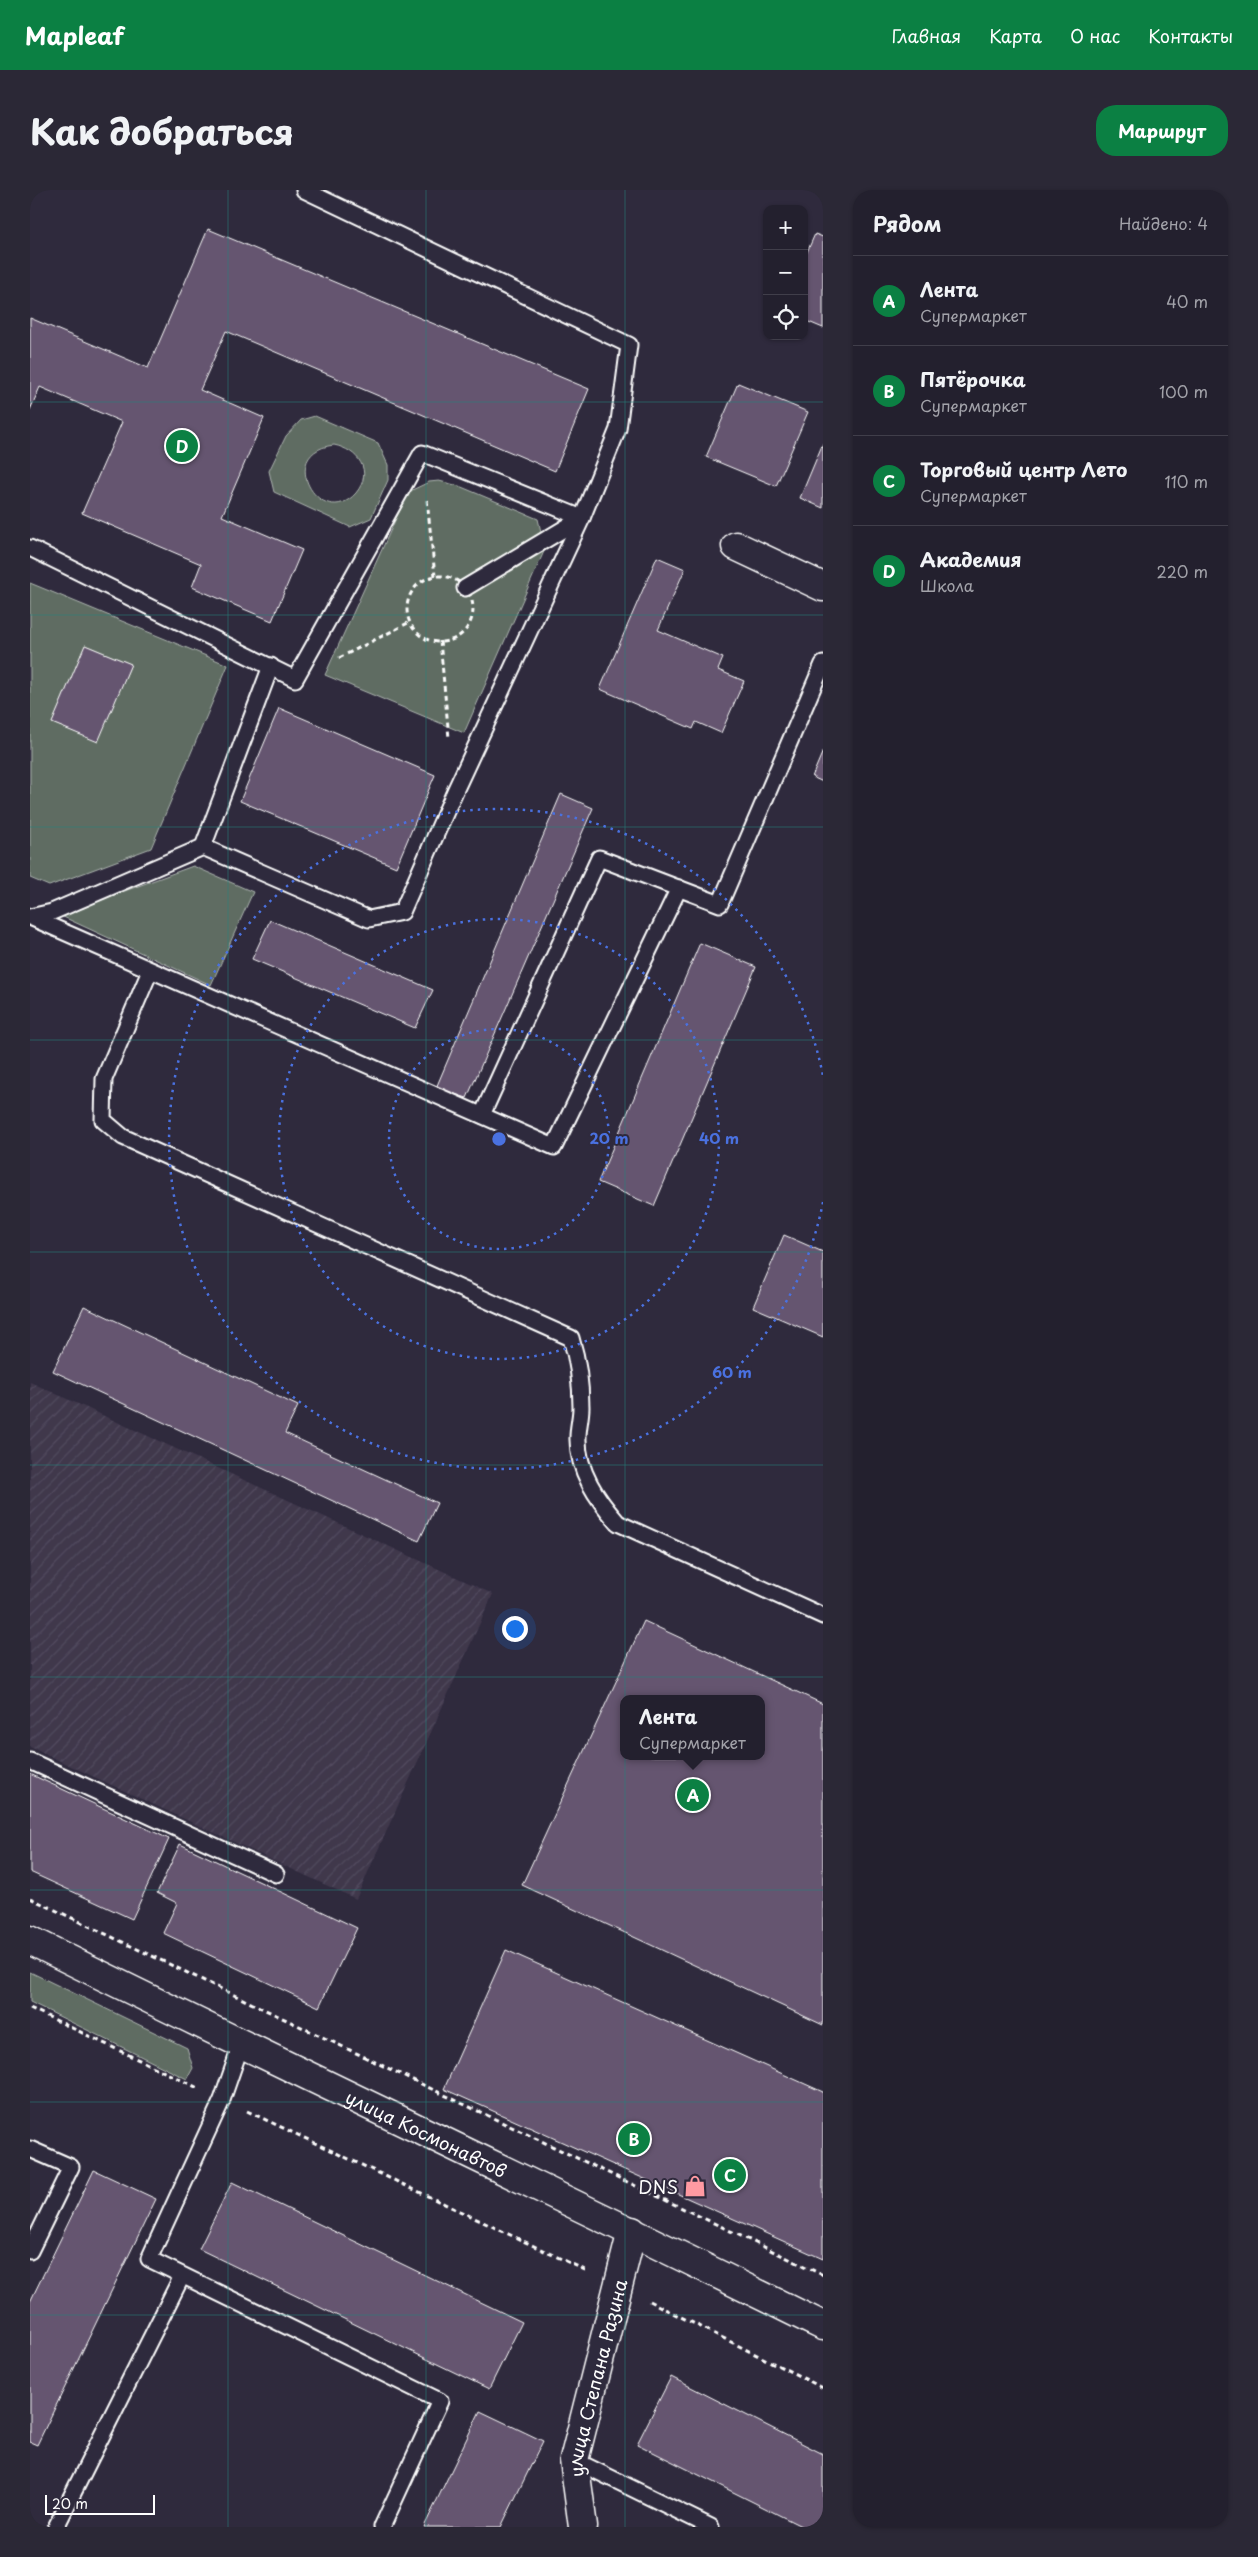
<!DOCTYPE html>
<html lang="ru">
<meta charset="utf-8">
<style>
body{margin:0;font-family:"Playpen Sans",sans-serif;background:#2b2836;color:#f1f3f6}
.controls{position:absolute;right:15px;top:15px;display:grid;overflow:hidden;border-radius:10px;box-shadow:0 1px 4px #0004}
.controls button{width:45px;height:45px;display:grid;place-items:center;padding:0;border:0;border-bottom:1px solid #403e4a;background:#23202e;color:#f1f3f6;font:25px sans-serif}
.scale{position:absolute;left:15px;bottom:12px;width:110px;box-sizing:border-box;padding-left:5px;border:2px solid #fff;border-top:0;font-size:14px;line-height:18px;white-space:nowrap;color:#fff;-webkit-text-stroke:4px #2f2a3d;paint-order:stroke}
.you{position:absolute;left:484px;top:1438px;width:18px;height:18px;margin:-12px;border:4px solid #fff;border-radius:50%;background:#1a73e8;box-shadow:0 0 0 8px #1a73e833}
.badge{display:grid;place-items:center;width:32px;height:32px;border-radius:50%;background:#0b8043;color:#fff;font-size:16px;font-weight:700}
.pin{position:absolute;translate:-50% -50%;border:2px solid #fff;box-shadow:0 1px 5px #0006}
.popup{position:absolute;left:590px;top:1505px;width:145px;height:65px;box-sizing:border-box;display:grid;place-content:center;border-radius:10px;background:#23202e;filter:drop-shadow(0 1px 4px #0005);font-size:16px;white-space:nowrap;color:#a3a3aa}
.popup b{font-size:19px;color:#f1f3f6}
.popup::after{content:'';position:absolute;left:50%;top:100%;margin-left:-10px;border:10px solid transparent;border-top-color:#23202e}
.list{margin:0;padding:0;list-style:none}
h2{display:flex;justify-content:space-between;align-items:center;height:65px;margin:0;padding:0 20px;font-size:21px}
h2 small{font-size:16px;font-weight:400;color:#a3a3aa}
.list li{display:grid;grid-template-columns:32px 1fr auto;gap:15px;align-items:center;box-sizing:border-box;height:90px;padding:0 20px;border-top:1px solid #403e4a}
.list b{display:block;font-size:19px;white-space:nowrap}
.list p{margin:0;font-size:16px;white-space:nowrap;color:#a3a3aa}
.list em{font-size:16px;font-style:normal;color:#a3a3aa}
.icon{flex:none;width:28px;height:28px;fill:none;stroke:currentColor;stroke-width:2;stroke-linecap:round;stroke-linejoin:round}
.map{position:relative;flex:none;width:793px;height:2337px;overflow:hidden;border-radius:20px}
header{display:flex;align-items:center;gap:30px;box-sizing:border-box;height:70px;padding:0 25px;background:#0b8043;color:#fff}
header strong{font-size:24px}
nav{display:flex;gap:28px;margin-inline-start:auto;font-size:18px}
.intro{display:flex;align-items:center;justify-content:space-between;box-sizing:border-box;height:120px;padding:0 30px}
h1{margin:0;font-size:35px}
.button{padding:12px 22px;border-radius:20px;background:#0b8043;color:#fff;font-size:18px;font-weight:700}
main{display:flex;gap:30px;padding:0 30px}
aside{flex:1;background:#23202e;border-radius:20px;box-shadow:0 1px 4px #0004}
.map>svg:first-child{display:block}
.industrial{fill:url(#industrial-furrows)}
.green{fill:#5e6c62;stroke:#aeb6b0;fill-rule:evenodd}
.building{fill:#65556f;stroke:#fff;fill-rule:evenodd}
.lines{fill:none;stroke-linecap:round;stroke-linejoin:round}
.lane-casing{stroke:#fff;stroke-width:19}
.street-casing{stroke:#fff;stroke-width:31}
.secondary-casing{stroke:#fff;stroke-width:31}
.path{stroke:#fff;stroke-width:3;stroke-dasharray:5 4;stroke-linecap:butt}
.lane{stroke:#2f2a3d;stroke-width:15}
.street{stroke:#2f2a3d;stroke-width:28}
.secondary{stroke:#2f2a3d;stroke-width:28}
.grid{fill:none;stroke:#27847c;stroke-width:1;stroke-opacity:0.55}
.ring{fill:none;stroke:#4a71e0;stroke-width:2.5;stroke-dasharray:2.5 5}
.labels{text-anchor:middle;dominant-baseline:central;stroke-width:4;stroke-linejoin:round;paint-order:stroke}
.street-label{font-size:18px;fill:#fff;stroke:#2f2a3d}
.poi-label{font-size:18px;fill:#fff;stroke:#2f2a3d;text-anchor:end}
.centre{fill:#4a71e0;stroke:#2f2a3d;stroke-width:2.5}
.ring-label{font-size:15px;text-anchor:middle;font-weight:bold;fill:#4a71e0;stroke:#2f2a3d;stroke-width:4;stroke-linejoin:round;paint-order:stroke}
</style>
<header>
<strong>Mapleaf</strong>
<nav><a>Главная</a><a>Карта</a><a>О нас</a><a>Контакты</a></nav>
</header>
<div class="intro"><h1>Как добраться</h1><a class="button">Маршрут</a></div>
<main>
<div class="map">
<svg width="793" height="2337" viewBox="0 0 793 2337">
<defs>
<pattern id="industrial-furrows" width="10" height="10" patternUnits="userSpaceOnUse" patternTransform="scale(1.25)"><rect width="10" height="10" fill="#3f374c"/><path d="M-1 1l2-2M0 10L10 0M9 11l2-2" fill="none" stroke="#524b5e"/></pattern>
</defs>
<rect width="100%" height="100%" fill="#2f2a3d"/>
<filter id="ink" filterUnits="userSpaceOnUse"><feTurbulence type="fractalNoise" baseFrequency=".02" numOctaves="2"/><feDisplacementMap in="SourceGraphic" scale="10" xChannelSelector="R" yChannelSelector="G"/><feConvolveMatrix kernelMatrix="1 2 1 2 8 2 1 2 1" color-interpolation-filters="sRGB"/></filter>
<g filter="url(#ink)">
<!-- industrial -->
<path class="industrial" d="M0 1192 463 1404 326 1709 0 1557Z"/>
<!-- green -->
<g class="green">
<path d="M285 226 348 253 358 275V290L341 328 320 337 244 302 239 281 256 246 271 230ZM304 255C328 260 344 281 326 303 291 343 244 262 304 255Z"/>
<path d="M409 291 429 296 508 329 515 359 434 543 295 485 378 302 399 292Z"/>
<path d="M0 393 198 475 121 658 19 696 0 688ZM55 455 101 474 68 551 22 533Z"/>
<path d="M163 676 223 702 181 795 29 725Z"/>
<path d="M0 1782 157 1858 163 1878 157 1889 0 1812Z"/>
</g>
<!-- building -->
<g class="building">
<path d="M178 39 559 199 525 281 196 141 170 200 234 228 192 326 272 360 242 431 162 397 171 374 52 323 92 232 10 197 0 220V128L118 178Z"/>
<path d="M785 44 793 47V138L774 130V69Z"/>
<path d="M708 193 778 222 746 296 676 267Z"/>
<path d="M793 253V318L770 308Z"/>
<path d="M627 367 655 379 628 440 693 468 688 480 714 491 691 543 666 532 663 539 570 499Z"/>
<path d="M55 455 101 474 68 552 22 533Z"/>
<path d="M249 518 405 585 366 677 210 611Z"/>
<path d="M793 561V592L782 587Z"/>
<path d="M531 604 563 618 437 908 406 898Z"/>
<path d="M240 730 403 800 385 838 222 769Z"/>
<path d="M670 753 726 777 624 1016 568 992Z"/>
<path d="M754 1045 793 1062V1147L723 1117Z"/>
<path d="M54 1116 268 1216 255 1243 407 1313 389 1351 23 1181Z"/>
<path d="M614 1431 793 1514V1835L492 1695ZM594 1509H732V1566H594Z"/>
<path d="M0 1584 139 1649 102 1729 0 1682Z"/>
<path d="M150 1654 327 1738 289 1817 133 1743 147 1713 127 1703Z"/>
<path d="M476 1760 793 1902V2069L414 1899Z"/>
<path d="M64 1980 126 2009 7 2255 0 2252V2112Z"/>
<path d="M202 1992 492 2132 459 2199 169 2059Z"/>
<path d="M641 2187 793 2264V2337H773L607 2254Z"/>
<path d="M450 2221 513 2251 471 2337H394Z"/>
</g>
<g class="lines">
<!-- lane casing -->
<g class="lane-casing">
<g id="lane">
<path d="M0 358 265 489 392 263 552 328 435 398"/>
<path d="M241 476 173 657 339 729 372 722 425 601 552 328 588 239 599 155 274 0"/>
<path d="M0 727 524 957 649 698"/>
<path d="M0 727 22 722 173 657"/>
<path d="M120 781 74 889 73 930 93 947 541 1148C548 1171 551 1193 551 1217 551 1227 548 1237 548 1247 547 1281 567 1309 588 1333L793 1426"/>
<path d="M452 925 569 668 690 714 793 474"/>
<path d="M0 1571 246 1684"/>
<path d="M211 1855 192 1910 119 2069 410 2211 352 2337"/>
<path d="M0 1959 41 1977 0 2061"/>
<path d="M544 2270 681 2337"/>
<path d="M26 2337 152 2086"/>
</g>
</g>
<!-- street casing -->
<g class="street-casing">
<g id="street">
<path d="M706 356 793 397"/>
<path id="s1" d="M553 2337 544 2270 602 2041"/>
</g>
</g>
<!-- secondary casing -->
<g class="secondary-casing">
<g id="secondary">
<path id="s2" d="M0 1750C263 1881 530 2005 793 2136"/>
</g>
</g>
<!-- path -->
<g class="path">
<path d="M397 310 405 386"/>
<circle cx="410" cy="419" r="33"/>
<path d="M410 451 419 548"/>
<path d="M309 468 380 432"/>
<path d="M0 1708 793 2085"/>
<path d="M0 1818 168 1898"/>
<path d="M217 1921 557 2081"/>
<path d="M619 2111 793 2198"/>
</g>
<!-- lane -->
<use href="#lane" class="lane"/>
<!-- street -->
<use href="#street" class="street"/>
<!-- secondary -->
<use href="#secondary" class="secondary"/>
</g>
</g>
<!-- grid -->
<path class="grid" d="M198 0V2337M396 0V2337M595 0V2337M0 212H793M0 425H793M0 637H793M0 850H793M0 1062H793M0 1275H793M0 1487H793M0 1700H793M0 1912H793M0 2125H793"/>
<!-- distance rings -->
<g class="ring">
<circle cx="469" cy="949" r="110"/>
<circle cx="469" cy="949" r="220"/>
<path d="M793 1012A330 330 0 1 1 793 886"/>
</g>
<!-- icons -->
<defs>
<g id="shop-bare" transform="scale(1.725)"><path d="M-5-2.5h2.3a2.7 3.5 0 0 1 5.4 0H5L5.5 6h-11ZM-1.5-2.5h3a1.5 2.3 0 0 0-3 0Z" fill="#ff9aa2" stroke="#2f2a3d" stroke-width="2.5" paint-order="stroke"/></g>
</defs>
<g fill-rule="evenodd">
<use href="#shop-bare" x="665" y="1996"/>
</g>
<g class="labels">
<!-- street labels -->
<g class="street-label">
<text stroke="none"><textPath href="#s2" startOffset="441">улица Космонавтов</textPath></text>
<text stroke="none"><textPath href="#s1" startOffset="152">улица Степана Разина</textPath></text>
</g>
<!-- poi labels -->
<g class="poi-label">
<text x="648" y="1996">DNS</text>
</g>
</g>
<circle cx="469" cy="949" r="8" class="centre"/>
<g class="ring-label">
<text x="579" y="954">20 m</text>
<text x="689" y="954">40 m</text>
<text x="702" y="1188">60 m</text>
</g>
</svg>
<div class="controls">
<button>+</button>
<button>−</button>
<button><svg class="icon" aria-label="locate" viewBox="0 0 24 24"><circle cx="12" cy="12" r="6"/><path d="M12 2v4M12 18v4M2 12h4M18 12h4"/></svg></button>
</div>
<div class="scale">20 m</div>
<div class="you"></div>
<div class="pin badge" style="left:663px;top:1605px">A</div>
<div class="popup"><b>Лента</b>Супермаркет</div>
<div class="pin badge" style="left:604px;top:1949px">B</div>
<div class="pin badge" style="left:700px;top:1985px">C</div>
<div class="pin badge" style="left:152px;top:256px">D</div>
</div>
<aside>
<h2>Рядом<small>Найдено: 4</small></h2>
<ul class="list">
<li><span class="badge">A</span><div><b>Лента</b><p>Супермаркет</p></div><em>40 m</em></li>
<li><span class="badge">B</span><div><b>Пятёрочка</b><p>Супермаркет</p></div><em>100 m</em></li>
<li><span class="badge">C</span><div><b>Торговый центр Лето</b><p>Супермаркет</p></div><em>110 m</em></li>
<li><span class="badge">D</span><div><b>Академия</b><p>Школа</p></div><em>220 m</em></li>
</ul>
</aside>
</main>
